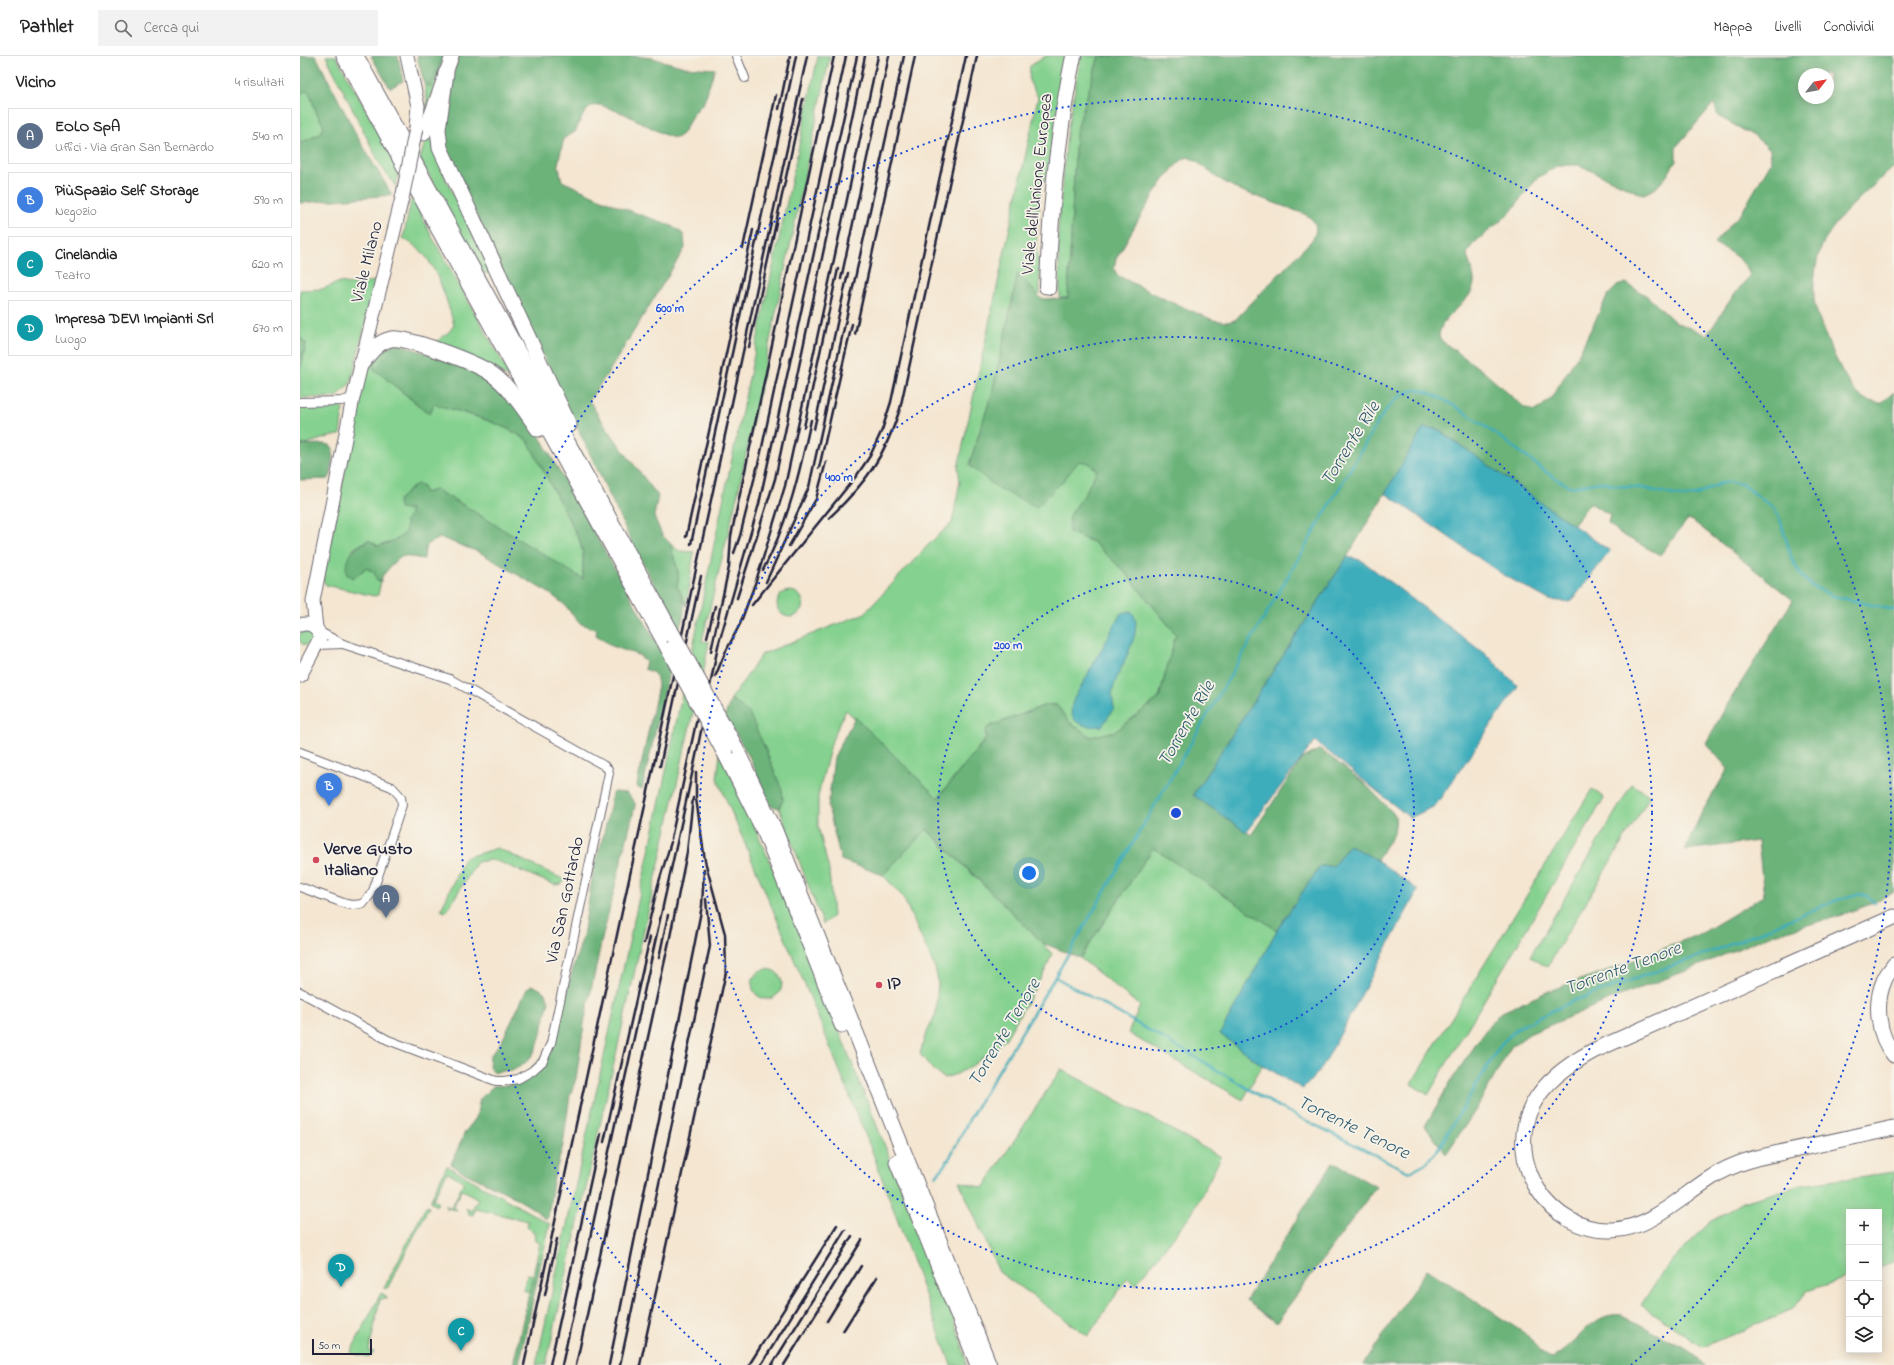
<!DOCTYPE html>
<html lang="it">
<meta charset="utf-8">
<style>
body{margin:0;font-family:"Indie Flower",sans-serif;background:#f2f2f2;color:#222}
.controls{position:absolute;right:12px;bottom:12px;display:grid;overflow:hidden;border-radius:0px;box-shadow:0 2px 10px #0003}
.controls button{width:36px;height:36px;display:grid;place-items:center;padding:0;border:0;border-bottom:1px solid #e0e0e0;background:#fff;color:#222;font:20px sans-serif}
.compass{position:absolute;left:1498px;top:12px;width:36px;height:36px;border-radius:50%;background:#fff;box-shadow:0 2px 10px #0003;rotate:59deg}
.scale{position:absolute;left:12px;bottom:10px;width:60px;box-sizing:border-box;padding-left:4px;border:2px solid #22223b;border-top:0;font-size:11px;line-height:14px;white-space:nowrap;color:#22223b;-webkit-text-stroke:3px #f7f3e8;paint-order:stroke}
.you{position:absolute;left:729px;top:817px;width:14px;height:14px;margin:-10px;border:3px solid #fff;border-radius:50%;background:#1a73e8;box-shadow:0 0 0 6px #1a73e833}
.badge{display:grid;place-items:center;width:26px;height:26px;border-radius:50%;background:#d1495b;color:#fff;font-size:13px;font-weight:700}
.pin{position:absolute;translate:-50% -33px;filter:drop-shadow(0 1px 2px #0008)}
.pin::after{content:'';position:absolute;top:21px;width:14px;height:12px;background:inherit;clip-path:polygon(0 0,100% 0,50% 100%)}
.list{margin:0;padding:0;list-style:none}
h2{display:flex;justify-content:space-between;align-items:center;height:52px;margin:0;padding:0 16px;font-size:17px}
h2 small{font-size:13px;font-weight:400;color:#767676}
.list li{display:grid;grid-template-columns:26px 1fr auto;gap:12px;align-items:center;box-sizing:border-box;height:56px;margin:0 8px 8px;padding:0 8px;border:1px solid #e0e0e0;border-radius:0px}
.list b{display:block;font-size:15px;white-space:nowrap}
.list p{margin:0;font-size:13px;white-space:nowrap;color:#767676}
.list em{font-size:13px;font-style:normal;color:#767676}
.icon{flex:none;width:22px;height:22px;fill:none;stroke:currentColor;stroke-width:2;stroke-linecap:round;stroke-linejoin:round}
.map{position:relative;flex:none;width:1594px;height:1309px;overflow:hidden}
header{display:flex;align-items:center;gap:24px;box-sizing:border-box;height:56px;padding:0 20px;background:#fff;border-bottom:1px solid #e0e0e0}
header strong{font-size:19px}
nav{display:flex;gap:22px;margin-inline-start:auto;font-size:14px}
.search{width:280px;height:36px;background:#f2f2f2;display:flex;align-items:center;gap:10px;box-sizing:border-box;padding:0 14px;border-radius:0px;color:#767676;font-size:15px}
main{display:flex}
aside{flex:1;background:#fff}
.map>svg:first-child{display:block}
.green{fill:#85d18f;stroke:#547a65}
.forest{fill:#6cb37a;stroke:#476a5a;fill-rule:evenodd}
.water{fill:#3eadbb;stroke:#30687b}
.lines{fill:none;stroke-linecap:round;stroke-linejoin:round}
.stream{stroke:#3eadbb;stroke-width:2.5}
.street-casing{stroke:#6c6770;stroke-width:10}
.primary-casing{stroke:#6c6770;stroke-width:15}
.highway-casing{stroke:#6c6770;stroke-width:17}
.street{stroke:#fff;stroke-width:8}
.primary{stroke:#fff;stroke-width:13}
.highway{stroke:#fff;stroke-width:15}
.rail{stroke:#22223b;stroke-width:2.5}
.primary-bridge-casing{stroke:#6c6770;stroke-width:15;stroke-linecap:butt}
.highway-bridge-casing{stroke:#6c6770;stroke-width:17;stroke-linecap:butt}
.primary-bridge{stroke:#fff;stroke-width:13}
.highway-bridge{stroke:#fff;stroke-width:15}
.ring{fill:none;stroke:#1d4ed8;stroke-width:2;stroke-dasharray:2 4}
.poi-dot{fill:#d1495b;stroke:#f7f3e8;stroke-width:1.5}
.labels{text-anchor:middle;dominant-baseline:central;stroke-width:3.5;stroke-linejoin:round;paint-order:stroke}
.street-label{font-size:18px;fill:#22223b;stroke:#f7f3e8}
.poi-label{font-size:18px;font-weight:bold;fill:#22223b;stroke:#f7f3e8;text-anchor:start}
.water-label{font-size:19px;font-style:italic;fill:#2d5a6e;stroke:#f7f3e8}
.centre{fill:#1d4ed8;stroke:#f7f3e8;stroke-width:2}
.ring-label{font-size:12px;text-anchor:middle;font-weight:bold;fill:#1d4ed8;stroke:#f7f3e8;stroke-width:3.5;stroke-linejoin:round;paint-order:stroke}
</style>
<header>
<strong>Pathlet</strong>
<div class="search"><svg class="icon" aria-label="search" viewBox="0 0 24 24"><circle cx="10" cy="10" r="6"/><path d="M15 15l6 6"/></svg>Cerca qui</div>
<nav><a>Mappa</a><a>Livelli</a><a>Condividi</a></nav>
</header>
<main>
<aside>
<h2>Vicino<small>4 risultati</small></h2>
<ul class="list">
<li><span class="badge" style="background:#5c6f8a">A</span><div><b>EOLO SpA</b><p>Uffici · Via Gran San Bernardo</p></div><em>540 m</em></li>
<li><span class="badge" style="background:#3f7fe0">B</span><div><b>PiùSpazio Self Storage</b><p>Negozio</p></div><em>590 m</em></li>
<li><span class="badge" style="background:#0f9aa8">C</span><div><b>Cinelandia</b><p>Teatro</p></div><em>620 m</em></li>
<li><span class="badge" style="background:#0f9aa8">D</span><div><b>Impresa DEVI Impianti Srl</b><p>Luogo</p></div><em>670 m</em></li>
</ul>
</aside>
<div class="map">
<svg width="1594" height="1309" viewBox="0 0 1594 1309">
<rect width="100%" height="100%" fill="#f7f3e8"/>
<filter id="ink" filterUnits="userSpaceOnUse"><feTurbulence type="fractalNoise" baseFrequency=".025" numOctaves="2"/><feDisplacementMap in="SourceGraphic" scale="8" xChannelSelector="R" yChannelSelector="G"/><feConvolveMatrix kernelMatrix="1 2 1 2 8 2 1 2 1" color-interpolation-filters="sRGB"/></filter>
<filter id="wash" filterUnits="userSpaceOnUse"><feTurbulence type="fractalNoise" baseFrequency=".012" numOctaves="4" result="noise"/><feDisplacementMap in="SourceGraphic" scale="16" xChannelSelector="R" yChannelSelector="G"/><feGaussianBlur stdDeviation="0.9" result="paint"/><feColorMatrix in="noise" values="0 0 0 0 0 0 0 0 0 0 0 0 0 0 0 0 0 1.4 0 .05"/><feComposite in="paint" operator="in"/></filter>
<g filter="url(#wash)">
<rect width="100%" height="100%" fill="#f4e6d1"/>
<!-- green -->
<g class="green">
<path d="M26 0H36L99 113 96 131 81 110Z"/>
<path d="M143 0H146L126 54 127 44 124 27 131 31Z"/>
<path d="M518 0H530L439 432 402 585 409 586 403 618 392 596C432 397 476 199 518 0Z"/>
<path d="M746 0H767L747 120 741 129 736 191 740 214V238L737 239 718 218 693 334 669 409 763 425 779 404 789 407 797 414 784 440 770 459 769 476 793 486 823 514 876 578 859 642 816 675 791 681 768 665 757 649H746L688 671 685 677 686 682 638 742 546 654 532 684 518 740V770L529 814 533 860 523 868 479 752 483 744C474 717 455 658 431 643L462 598 565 557 631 486 652 467 660 425 658 412 738 41 729 25 730 10Z"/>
<path d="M781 0H799L776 77 768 242H760L758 174 767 77Z"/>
<path d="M5 35H9L17 58 24 70 20 78 0 87V40Z"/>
<path d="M132 81 145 121 191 216 187 218 181 214 120 103 125 86Z"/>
<path d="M112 141 131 179 212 323 136 286 150 275 154 269C148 247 137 211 121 195 116 190 109 186 103 182Z"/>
<path d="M76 225 51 326 37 341 0 342V314L6 287 0 282V234L22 233 40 226 50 228Z"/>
<path d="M68 308 129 358 134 348C167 358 200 365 228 385L280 485 283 498V524L165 450 136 434 125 437 112 431 106 437 103 454 110 453V461L106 464C106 467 107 471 106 474 103 483 86 488 78 490L68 484 53 493 56 520 66 512 74 516 77 525H81L78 539 74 540 26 529 23 524 58 351Z"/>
<path d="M39 348 43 354 40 379C26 380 14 387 0 389V349Z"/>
<path d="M371 488 379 495 394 496 386 550 382 539 377 530C382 516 372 502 371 488Z"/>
<circle cx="490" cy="548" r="13"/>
<circle cx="6" cy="582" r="7"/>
<path d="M383 633 394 652 246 1309H236L354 773Z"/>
<path d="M420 698 437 731 491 854 647 1246 661 1284 667 1309H651L573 1098 510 941 417 722Z"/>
<path d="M1332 728 1350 740 1247 911 1230 901Z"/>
<path d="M1292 733 1304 742 1128 1039 1111 1028Z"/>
<path d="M626 773 743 887 752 898 745 915 705 984 673 1009 657 1018 644 1022 633 1014 620 998 624 983 636 957 638 925 635 912 603 841 583 819Z"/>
<path d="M197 792 265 824 262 828 255 829 199 806 191 804 177 806 147 854 145 856 141 854 164 802Z"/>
<path d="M853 792 977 874 920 978 962 1009 943 1044 828 977 840 950 780 902Z"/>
<circle cx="467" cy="928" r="15"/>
<path d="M761 1013 921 1101 891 1159 835 1229 828 1221 788 1280 699 1216 659 1125 683 1132Z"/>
<path d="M147 1110 250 1168 241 1206 236 1205 240 1187 235 1185 234 1176 227 1171 228 1165 175 1153 173 1159 169 1158 166 1152 171 1155 178 1143 173 1140V1139L162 1134 153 1150 157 1154 146 1152 145 1149 151 1152 164 1126 153 1119 147 1117 133 1143 138 1146 136 1150 131 1146V1142Z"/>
<path d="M1594 1116V1206L1579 1211V1156H1549V1221L1507 1235 1493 1253 1403 1291 1341 1249 1363 1215 1407 1168 1443 1146 1501 1129Z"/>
<path d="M126 1150 129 1151 87 1233 84 1232Z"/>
<path d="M227 1218 233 1219 229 1236 223 1234Z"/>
<path d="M81 1237 85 1239 86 1243H80L69 1295 74 1296 70 1301 50 1297Z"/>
</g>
<!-- forest -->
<g class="forest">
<path d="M0 0H16L57 80 92 139 0 147V87L20 78 24 70 17 58 9 36 5 35 0 40Z"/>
<path d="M71 0H98L103 25 90 32Z"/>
<path d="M117 0H143L131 31 124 27Z"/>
<path d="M159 0H332L352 2 385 11 415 13 404 46 394 57 382 78 376 82 367 80 325 58 300 49 291 50 283 59 275 76 264 82 258 108 262 125C286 136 311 148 336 157 353 164 371 166 384 179L385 192 308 317 289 344 296 356 322 393 358 440 354 460 362 479 371 488C372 502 382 516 377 530 386 546 386 556 379 573L337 497 144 91 147 33Z"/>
<path d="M799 0H1594V111C1569 134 1529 165 1519 198 1515 210 1512 237 1515 249 1520 269 1544 327 1559 339 1566 345 1573 346 1581 347L1594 336V836L1568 849 1536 861 1468 880 1391 913 1309 944 1229 978 1211 991 1175 1055 1146 1098 1125 1070 1151 1025 1189 969 1200 957 1249 935 1322 909 1402 877 1464 840 1458 785 1385 794 1402 756 1428 713 1406 687 1427 649 1493 544 1393 465 1388 463 1360 499 1321 478 1308 467 1310 459 1290 447 1273 469 1137 373 1124 372 1047 501 893 739 951 779 1002 703 1020 693 1063 726 1096 760 1094 778 1077 804 1049 789 1033 810H1020L977 874 853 792 780 902 743 887 627 773 583 819 541 804 528 751 534 701 555 661 638 742 686 683V674L688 671 746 649H757L768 665 791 681 816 675 859 642 876 578 823 514 793 486 769 476 770 459 784 440 797 414 789 407 779 405 763 425 737 451 699 433 669 409 693 334 718 217 741 243 768 242 776 77ZM1504 18H1528V42H1504ZM1414 47 1418 60 1454 80 1470 93 1471 106 1442 156 1414 187C1428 195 1445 203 1450 220 1433 237 1421 259 1407 279L1375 266 1347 240 1326 227 1317 230 1308 239 1278 299 1251 342 1240 352 1234 355 1224 351 1184 316 1142 285 1139 281C1140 256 1171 250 1174 227 1175 217 1168 207 1167 197L1173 188 1210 157 1236 123 1258 109H1279L1339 137 1344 138 1356 132 1366 121 1376 105V91ZM888 101 896 105 916 121 939 134 1002 157C1015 163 1020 171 1012 184L935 264 927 266 913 264 862 242 817 219 814 212 816 203C828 183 868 106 888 101Z"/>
<path d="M0 282 6 287 0 314Z"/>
<path d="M96 287 185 317 235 372 367 605 370 612 342 733 338 732 337 729 358 630C357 619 355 616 344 613L346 605 341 602V600L312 590 296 579 297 574 279 567 264 548 249 537 179 496 141 482 129 487 125 493 124 503 104 500 98 502 83 519 81 525H77L74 516 66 512 53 522 47 519C43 501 54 492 69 484L78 490C86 488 103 483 106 474 107 471 106 467 106 464L110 460V453H99L98 444 117 428 123 431 125 437 136 434 165 450 283 523V498L280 485 228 385C200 365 167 358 134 348L130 358 68 308 74 298Z"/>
<path d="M23 388 30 389 33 392 31 419 28 423 0 424V389Z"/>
<path d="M431 643 449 657 465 692 482 734 483 744 479 752 471 750 450 702 425 660Z"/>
<path d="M314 736 327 737 335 747V750L301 887 284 968 276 1023 270 1039 263 1089 253 1125 248 1161 246 1163 234 1153 209 1138 161 1115 151 1108 165 1076 176 1062 180 1043 193 1030 212 1029 216 1027 254 989 271 919 283 880 294 810 302 785 310 751 312 737Z"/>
<path d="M231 929C241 933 247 936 249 946 241 970 242 1002 215 1013 208 1016 200 1014 194 1017L189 1011 190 1000 203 983 227 933Z"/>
<path d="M1033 1106 1076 1131 976 1267 946 1244Z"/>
<path d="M236 1205 241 1206 219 1309H213Z"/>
<path d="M1127 1213 1227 1279C1235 1289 1240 1298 1252 1302 1278 1289 1291 1255 1322 1259L1384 1292 1406 1309H1063Z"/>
</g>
<!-- water -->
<g class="water">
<path d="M1123 372 1137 373 1310 495 1271 546 1249 544 1202 518 1085 437Z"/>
<path d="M1047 501 1061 504 1189 601 1218 630 1135 750 1110 762 1015 685 946 776 893 739Z"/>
<path d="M831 555C847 572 819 611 814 630 811 638 813 645 814 652L802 670C770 674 763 655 781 631L821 557Z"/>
<path d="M1049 789 1077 804 1118 834 1022 1012 1003 1033 962 1009 920 978 977 874 1020 810H1033Z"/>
</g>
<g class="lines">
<!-- stream -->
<g class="stream">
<path d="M755 921 875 989 977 1050 1109 1116 1126 1107 1138 1093 1201 988 1219 971 1273 945 1419 893 1537 844 1558 838 1567 840 1575 847"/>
<path d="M636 1120 649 1103 670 1062 755 921 1076 369C1087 353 1096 336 1117 334 1142 333 1228 403 1253 421L1271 431 1300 426 1319 430 1342 432 1384 441 1396 439 1419 428 1428 426 1442 428 1475 453 1481 466 1492 504 1503 522 1512 530 1533 540 1594 554"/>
</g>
</g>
</g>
<g filter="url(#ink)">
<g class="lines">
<!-- street casing -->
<g class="street-casing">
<g id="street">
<path d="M436 0 445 22"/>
<path d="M770 0C754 76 746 155 744 233L751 234C754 155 761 77 777 0"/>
<path d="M0 346 41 345 53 342"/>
<path d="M17 589 43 588"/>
<path d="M0 696 92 731 101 741 102 749 73 835 63 848 53 849 46 848 0 831"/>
<path d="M0 936 88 984 196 1025H204L218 1023 232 1015 243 1005 251 987 309 717 308 713 303 709 150 623 43 588 18 575"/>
</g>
</g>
<!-- primary casing -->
<g class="primary-casing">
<g id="primary">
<path d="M107 0 118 50 116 72"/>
<path d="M124 78 152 0"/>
<path d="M0 569C10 566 19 571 20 582L0 620"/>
<path d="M16 572 13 545 53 342 103 138"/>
</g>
</g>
<!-- highway casing -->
<g class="highway-casing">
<g id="highway">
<path d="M44 0 369 594"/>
<path d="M56 0 374 581"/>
<path d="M146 17 138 73 140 92 269 369"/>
<path d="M61 308C70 297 77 286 91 283 106 280 175 307 189 316 209 329 224 353 238 373"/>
<path d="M433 687 475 775 689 1309"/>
<path d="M427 701 466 779 542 969"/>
<path d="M1594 861 1293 995C1269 1008 1246 1024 1233 1048 1203 1104 1249 1177 1312 1174 1351 1172 1378 1143 1409 1123 1423 1113 1439 1107 1456 1102L1594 1072"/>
<path d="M1594 909C1591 914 1586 919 1584 925 1574 948 1578 980 1594 999"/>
<path d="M597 1106 678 1309"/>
</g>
</g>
<!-- street -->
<use href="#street" class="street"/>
<!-- primary -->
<use href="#primary" class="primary"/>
<!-- highway -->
<use href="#highway" class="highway"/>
<!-- rail -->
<g class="rail">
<path d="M479 53 490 0"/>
<path d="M443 192 476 39"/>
<path d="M541 223 589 0"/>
<path d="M555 278 615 0"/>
<path d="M449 291 503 43"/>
<path d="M504 371 538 213"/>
<path d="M514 373 548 217"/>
<path d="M519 412 552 268"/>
<path d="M529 462C566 427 584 402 600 353L677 0"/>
<path d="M386 481 453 174"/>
<path d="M391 488 496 0"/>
<path d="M489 490 516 443 526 406"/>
<path d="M434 497 440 480 461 396 546 0"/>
<path d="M463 514C488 467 500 415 511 364"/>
<path d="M466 526 509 431 604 0"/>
<path d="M437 542 475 423 565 0"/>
<path d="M452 549 557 419 570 400 582 374 591 346 666 0"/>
<path d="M407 581 415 550"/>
<path d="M411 595 429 511 431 480 534 0"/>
<path d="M415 621 425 597 440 568 456 525 485 430 578 0"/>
<path d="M360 710 401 520"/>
<path d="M371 783 397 662"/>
<path d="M344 887 358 829 371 786"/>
<path d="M359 902 368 859"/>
<path d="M304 1086 350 881"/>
<path d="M245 1239 257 1183"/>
<path d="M527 1265 561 1210"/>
<path d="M543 1275 577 1221"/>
<path d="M224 1309 507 0"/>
<path d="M250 1309 301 1078"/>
<path d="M262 1309 396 700 418 590 459 448 557 0"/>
<path d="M276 1309 370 881 387 796 393 742"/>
<path d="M309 1309 393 896 402 850 404 813"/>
<path d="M320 1309 410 890 406 843"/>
<path d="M340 1309 426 916 425 878 405 805 396 742V716"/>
<path d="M449 1309 537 1169"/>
<path d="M461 1309 545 1174"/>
<path d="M472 1309 552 1180"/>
<path d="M484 1309 562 1184"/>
</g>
<!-- primary-bridge casing -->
<g class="primary-bridge-casing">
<path id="primary-bridge" d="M103 138 116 72"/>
</g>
<!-- highway-bridge casing -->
<g class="highway-bridge-casing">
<g id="highway-bridge">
<path d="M374 581 433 687"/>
<path d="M369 594 427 701"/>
</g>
</g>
<!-- primary-bridge -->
<use href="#primary-bridge" class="primary-bridge"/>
<!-- highway-bridge -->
<use href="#highway-bridge" class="highway-bridge"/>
</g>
</g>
<!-- distance rings -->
<g class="ring">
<circle cx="876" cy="757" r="238"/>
<circle cx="876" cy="757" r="476"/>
<path d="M421 1309A715 715 0 1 1 1331 1309"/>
</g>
<!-- markers -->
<g class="poi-dot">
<circle cx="16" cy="804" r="4"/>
<circle cx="579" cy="929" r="4"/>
</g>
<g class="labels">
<!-- street labels -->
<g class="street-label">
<text transform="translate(738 128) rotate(-84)">Viale dell'Unione Europea</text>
<text transform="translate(68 206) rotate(-76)">Viale Milano</text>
<text transform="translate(266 844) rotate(-78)">Via San Gottardo</text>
</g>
<!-- poi labels -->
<g class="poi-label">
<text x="24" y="794">Verve Gusto<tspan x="24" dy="21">Italiano</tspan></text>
<text x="587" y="929">IP</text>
</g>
<!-- water labels -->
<g class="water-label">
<text transform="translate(1051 388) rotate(-58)">Torrente Rile</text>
<text transform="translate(887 668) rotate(-60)">Torrente Rile</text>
<text transform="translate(1323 913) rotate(-20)">Torrente Tenore</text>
<text transform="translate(705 977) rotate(-59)">Torrente Tenore</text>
<text transform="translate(1053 1072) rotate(26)">Torrente Tenore</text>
</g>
</g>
<circle cx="876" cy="757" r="6" class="centre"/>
<g class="ring-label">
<text x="370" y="256">600 m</text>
<text x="539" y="425">400 m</text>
<text x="708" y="593">200 m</text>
</g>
</svg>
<div class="controls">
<button>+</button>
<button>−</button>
<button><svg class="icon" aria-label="locate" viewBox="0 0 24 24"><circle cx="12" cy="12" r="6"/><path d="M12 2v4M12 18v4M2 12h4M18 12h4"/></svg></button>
<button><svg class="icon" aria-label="layers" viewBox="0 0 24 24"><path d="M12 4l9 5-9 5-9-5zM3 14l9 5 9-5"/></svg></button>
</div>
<svg class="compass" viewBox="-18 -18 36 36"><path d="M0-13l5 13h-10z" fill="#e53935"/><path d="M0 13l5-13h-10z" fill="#767676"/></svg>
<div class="scale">50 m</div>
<div class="you"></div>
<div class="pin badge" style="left:86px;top:862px;background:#5c6f8a">A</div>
<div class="pin badge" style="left:29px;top:750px;background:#3f7fe0">B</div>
<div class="pin badge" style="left:161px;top:1295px;background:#0f9aa8">C</div>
<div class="pin badge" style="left:41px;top:1231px;background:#0f9aa8">D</div>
</div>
</main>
